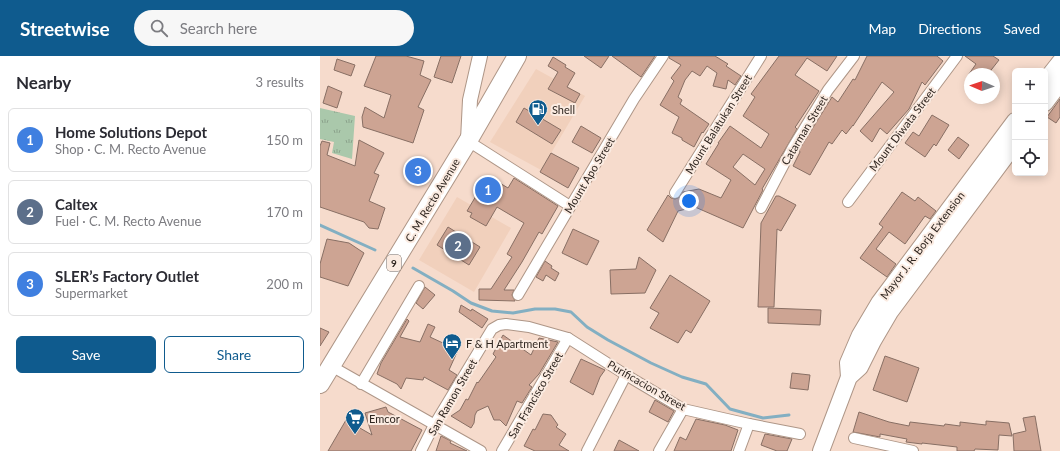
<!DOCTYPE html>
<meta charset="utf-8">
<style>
body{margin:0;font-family:Lato,sans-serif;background:#f7f7f7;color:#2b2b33}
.controls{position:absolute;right:12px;top:12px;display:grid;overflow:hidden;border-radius:6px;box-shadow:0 2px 10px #0003}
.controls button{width:36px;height:36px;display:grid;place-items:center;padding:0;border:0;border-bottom:1px solid #e1e1e2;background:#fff;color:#2b2b33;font:20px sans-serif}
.compass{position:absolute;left:644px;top:12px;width:36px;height:36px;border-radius:50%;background:#fff;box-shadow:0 2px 10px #0003;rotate:272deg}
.you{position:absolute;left:369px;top:145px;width:14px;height:14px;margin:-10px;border:3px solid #fff;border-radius:50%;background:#1a73e8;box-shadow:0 0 0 6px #1a73e833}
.badge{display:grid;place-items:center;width:26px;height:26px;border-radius:50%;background:#0f5b8e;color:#fff;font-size:13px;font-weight:700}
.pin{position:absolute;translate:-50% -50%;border:2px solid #fff;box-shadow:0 1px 4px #0006}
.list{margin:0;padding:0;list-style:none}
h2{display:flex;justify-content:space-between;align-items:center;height:52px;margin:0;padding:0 16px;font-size:17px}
h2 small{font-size:13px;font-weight:400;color:#7c7c81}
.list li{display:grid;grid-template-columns:26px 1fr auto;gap:12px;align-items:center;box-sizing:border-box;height:64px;margin:0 8px 8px;padding:0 8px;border:1px solid #e1e1e2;border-radius:6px}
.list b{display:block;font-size:15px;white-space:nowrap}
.list p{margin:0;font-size:13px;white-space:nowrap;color:#7c7c81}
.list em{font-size:13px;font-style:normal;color:#7c7c81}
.actions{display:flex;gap:8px;padding:12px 16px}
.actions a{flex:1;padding:9px 0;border:1px solid #0f5b8e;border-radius:6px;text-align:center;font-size:14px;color:#0f5b8e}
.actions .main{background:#0f5b8e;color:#fff}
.icon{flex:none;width:22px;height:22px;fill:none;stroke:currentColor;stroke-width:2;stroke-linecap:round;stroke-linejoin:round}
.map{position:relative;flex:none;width:740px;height:395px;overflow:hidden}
header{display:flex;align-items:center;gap:24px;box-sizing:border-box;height:56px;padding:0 20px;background:#0f5b8e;color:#fff}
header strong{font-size:19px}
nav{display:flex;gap:22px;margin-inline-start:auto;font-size:14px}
.search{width:280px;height:36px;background:#f7f7f7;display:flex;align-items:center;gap:10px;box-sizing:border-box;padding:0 14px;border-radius:22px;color:#7c7c81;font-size:15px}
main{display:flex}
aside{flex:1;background:#fff}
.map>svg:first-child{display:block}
.built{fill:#f1d0bc}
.grass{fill:url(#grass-tufts)}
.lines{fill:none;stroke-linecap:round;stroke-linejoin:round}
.stream{stroke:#83afc2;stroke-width:3}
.building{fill:#cda493;stroke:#886f64;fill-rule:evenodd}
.street-casing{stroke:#ae9687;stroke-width:12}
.secondary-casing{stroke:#ae9687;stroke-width:16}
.primary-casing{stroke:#ae9687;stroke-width:18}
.highway-casing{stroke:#ae9687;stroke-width:20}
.street{stroke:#fff;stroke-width:10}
.secondary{stroke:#fff;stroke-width:14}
.primary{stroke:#fff;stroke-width:16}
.highway{stroke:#fff;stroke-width:18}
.labels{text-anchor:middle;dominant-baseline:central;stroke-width:4;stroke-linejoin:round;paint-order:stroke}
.shield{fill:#fbebe1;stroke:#6c615a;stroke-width:1}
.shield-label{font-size:10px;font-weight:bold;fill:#2f2620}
.poi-label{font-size:11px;fill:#2f2620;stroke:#fbebe1;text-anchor:start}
.street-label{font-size:11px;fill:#2f2620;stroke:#fbebe1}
</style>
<header>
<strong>Streetwise</strong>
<div class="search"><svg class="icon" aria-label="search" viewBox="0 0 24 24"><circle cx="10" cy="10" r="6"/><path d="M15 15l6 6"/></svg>Search here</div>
<nav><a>Map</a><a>Directions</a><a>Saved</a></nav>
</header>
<main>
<aside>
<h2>Nearby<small>3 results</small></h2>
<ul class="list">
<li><span class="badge" style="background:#3f7fe0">1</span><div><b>Home Solutions Depot</b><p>Shop · C. M. Recto Avenue</p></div><em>150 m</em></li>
<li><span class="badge" style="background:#5c6f8a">2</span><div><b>Caltex</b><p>Fuel · C. M. Recto Avenue</p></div><em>170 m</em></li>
<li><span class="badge" style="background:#3f7fe0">3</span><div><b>SLER’s Factory Outlet</b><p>Supermarket</p></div><em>200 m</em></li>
</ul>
<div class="actions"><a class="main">Save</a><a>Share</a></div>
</aside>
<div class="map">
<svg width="740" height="395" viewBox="0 0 740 395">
<defs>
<pattern id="grass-tufts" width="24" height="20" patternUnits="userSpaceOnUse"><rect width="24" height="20" fill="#aac8ab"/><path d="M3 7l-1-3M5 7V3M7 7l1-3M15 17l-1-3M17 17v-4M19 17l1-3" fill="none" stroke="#8ba28b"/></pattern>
</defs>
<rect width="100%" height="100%" fill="#f6dbcc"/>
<!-- built -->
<g class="built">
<path d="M216 13 265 40 221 114 170 86Z"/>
<path d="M137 141 191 172 154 236 99 204Z"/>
</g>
<!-- grass -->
<path class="grass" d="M0 52 35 60 32 103 12 97 14 86 0 83Z"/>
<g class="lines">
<!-- stream -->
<g class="stream">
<path d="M0 169 55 194"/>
<path d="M93 212 133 235 151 247 172 255 193 257 215 253H235L251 256 267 271 288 284 331 307 362 321 386 328 410 353 443 362 469 359"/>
</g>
</g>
<!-- building -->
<g class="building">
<path d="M56 0H86L104 5 100 19 111 24 98 51 104 54 93 87 43 71 42 61 45 51 64 62 71 39 44 30Z"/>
<path d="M121 0H141L132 27 114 21Z"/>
<path d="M264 0H289L281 12Z"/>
<path d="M292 0H335L321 21Z"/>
<path d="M349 0H395L408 8 406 10 421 20 415 29 408 24 406 33 393 30 397 17 387 10 380 20 372 15 365 24 358 41 362 44 360 48 389 68 383 77 382 76 374 91 362 84V82L352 77 359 61 340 49 354 25 351 22 361 9 349 2Z"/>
<path d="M459 0H517L507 15 487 2 475 19 499 35 476 70 475 71 477 73 442 133 443 134 423 172 375 151 358 155 343 186 327 174 348 139 351 142 355 143 360 141 363 136 379 133 401 142 411 124 386 108 399 87H398L410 70 441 92 449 78 423 60 435 41 431 38ZM423 98 445 113 435 129 413 111Z"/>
<path d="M547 0H617L623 5 605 29 602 26 589 53 567 78 560 72 552 86 540 75 574 36 562 26 533 70V69L526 78 522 74 512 88 509 86 490 119 473 110 480 96 479 94 512 41 518 46 533 23 535 24Z"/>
<path d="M645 0H673L679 4 668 18H649L656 8Z"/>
<path d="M233 1 246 9 245 11 255 17 247 31 260 38 255 47 228 33 238 16 228 10Z"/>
<path d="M17 3 35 9 31 20 14 14Z"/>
<path d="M8 30 22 36 17 52 3 47Z"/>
<path d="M740 43V61L736 67 727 61Z"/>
<path d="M204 52 241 74 232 88 196 66Z"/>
<path d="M612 59 629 69 616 90 614 88 605 101 585 87 593 76 599 80Z"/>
<path d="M261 70 281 82 272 97 252 86Z"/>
<path d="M638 81 649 89 639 103 628 94Z"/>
<path d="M39 84 64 97 54 117 59 119 49 145 65 152 58 173 49 172 44 166 0 151V90L2 85 10 87 7 99 35 110Z"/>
<path d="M231 97 259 112 248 132 220 116Z"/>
<path d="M168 120 188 132 194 122 238 150 222 178 219 176 202 206 184 234H194L192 239 195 245 159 244V233H171L192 201 187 198 204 167 177 151 166 170 150 161 152 157 147 155Z"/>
<path d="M582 136 595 145 598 141 616 155 610 163 605 160 585 188 569 176 556 193 576 208 567 221 540 202 563 171 559 168Z"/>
<path d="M456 140H459L476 149 461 175 457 173 454 251H438L441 167Z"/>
<path d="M128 171 160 191 149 209 117 189Z"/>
<path d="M253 173 279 185 267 209 242 197Z"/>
<path d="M7 183 29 187 44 197 28 230 0 221V208Z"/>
<path d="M319 201 336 214 325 237 291 238 290 214 316 213Z"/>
<path d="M225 205 232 210 231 212 239 217 235 225 226 219 223 225 216 221Z"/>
<path d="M350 219 390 245 371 277 366 274 358 287 330 272 339 257 330 252Z"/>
<path d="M105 231 115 239 103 253 96 247Z"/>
<path d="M141 249 151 255 152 253 168 263 162 272 139 256Z"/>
<path d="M448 252 501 254 500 269 448 267Z"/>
<path d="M87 263 89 265 80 281 100 286 108 268 115 271 110 281 138 294 129 314 137 319 128 334 104 321 103 324 86 322 81 333 77 328 57 318 61 307Z"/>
<path d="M0 272 9 276 0 290Z"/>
<path d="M183 279 211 299 219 282 238 286 219 318 209 329 212 331 202 347 197 345 186 370 180 364H174L168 350 157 355 155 359 154 367 151 372 131 360 140 354 146 343 148 344 157 326 158 327 176 301 173 298Z"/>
<path d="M565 300 599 312 587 346 553 334Z"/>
<path d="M261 303 285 314 280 321 273 339 250 326Z"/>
<path d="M472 317 490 319 488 334 470 332Z"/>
<path d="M335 344 354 355 348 366 329 356Z"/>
<path d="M66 351 68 356 102 374 91 395H8L26 364 52 379 45 357Z"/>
<path d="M539 356 569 366 589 370 590 366 624 370 625 368 640 370V366L666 369V365L689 367 692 380 679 379 678 394 655 393 654 395H637V391L602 387V388L586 386 587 383 560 378V381L533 376Z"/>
<path d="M223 358 231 359 238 369 236 371 246 378 239 389 249 395H215L204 390 213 373 215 374Z"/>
<path d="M715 360 721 395H694L693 378 706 375 703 362Z"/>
<path d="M376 363 405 369 418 374 411 395H354L360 381 366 384Z"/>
<path d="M445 378 472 383 467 395H457L441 389Z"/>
<path d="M121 380 131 385 130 387 147 395H116Z"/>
<path d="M299 384 319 395H294Z"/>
</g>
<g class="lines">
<!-- street casing -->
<g class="street-casing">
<g id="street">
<path d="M148 85 250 150"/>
<path d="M355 137 441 0"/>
<path d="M528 146 637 0"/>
<path d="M441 152 473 91 508 34 534 0"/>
<path d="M198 239 314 43 343 0"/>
<path d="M11 310 161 395"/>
<path d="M41 328 99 230"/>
<path d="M534 382 593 395"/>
<path d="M101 395 114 369 172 273 179 269 186 268 209 271 248 282 306 319 363 353 429 368 480 378"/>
<path d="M182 395 248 282"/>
<path d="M267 395 306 319"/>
<path d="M339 395 363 353"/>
<path d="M419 395 429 368"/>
</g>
</g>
<!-- secondary casing -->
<g class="secondary-casing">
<path id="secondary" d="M148 84 150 44 160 0"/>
</g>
<!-- primary casing -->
<g class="primary-casing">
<g id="primary">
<path d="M725 25 740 6"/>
<path d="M725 47 740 27"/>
<path d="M529 321 528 307 540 279 559 247 695 65"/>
<path d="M501 395 529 321 540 311 553 285 570 256 695 88"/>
</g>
</g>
<!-- highway casing -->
<g class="highway-casing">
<path id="highway" d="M0 328 148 85 197 0"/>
</g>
<!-- street -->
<use href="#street" class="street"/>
<!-- secondary -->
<use href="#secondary" class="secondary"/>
<!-- primary -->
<use href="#primary" class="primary"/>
<!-- highway -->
<use href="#highway" class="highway"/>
</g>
<!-- icons -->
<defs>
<g id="fuel-pin" transform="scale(1)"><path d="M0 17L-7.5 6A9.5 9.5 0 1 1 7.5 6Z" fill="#0f5b8e" stroke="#fbebe1"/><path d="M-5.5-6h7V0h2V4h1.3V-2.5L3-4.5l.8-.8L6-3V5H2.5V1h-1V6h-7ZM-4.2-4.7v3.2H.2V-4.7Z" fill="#fff"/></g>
<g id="hotel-pin" transform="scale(1)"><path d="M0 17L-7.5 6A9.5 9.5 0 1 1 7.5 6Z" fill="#0f5b8e" stroke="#fbebe1"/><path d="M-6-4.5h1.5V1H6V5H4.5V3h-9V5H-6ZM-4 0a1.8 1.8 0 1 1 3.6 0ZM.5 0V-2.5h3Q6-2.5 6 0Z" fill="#fff"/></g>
<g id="supermarket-pin" transform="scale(1)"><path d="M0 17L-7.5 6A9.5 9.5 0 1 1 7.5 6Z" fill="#0f5b8e" stroke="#fbebe1"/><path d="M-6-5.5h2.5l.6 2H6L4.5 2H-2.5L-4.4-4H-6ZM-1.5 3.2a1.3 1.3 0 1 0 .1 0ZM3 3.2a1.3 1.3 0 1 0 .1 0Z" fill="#fff"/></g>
</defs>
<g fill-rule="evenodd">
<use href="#fuel-pin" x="218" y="53"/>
<use href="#hotel-pin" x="132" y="287"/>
<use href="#supermarket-pin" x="35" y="362"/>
</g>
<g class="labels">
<!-- shield labels -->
<rect class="shield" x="67" y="199" width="14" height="16" rx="3"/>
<g class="shield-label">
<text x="74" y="207">9</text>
</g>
<!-- poi labels -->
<g class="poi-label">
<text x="232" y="53">Shell</text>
<text x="146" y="287">F &amp; H Apartment</text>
<text x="49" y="362">Emcor</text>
</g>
<!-- street labels -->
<g class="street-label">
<text transform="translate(398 68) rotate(-58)">Mount Balatukan Street</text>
<text transform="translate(582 73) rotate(-53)">Mount Diwata Street</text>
<text transform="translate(484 74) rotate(-59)">Catarman Street</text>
<text transform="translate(269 119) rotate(-59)">Mount Apo Street</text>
<text transform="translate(112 144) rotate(-59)">C. M. Recto Avenue</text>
<text transform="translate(602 189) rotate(-53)">Mayor J. R. Borja Extension</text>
<text transform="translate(327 329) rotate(30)">Purificacion Street</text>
<text transform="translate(215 339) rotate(-60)">San Francisco Street</text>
<text transform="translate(132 341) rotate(-60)">San Ramon Street</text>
</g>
</g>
</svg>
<div class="controls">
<button>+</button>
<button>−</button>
<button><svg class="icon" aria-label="locate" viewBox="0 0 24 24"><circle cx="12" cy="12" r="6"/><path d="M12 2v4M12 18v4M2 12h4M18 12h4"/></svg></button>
</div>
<svg class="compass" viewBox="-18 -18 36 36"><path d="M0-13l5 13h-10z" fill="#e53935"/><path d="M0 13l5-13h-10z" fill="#7c7c81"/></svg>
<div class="you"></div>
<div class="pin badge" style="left:168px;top:134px;background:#3f7fe0">1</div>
<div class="pin badge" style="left:138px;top:190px;background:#5c6f8a">2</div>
<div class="pin badge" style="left:98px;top:115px;background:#3f7fe0">3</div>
</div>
</main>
